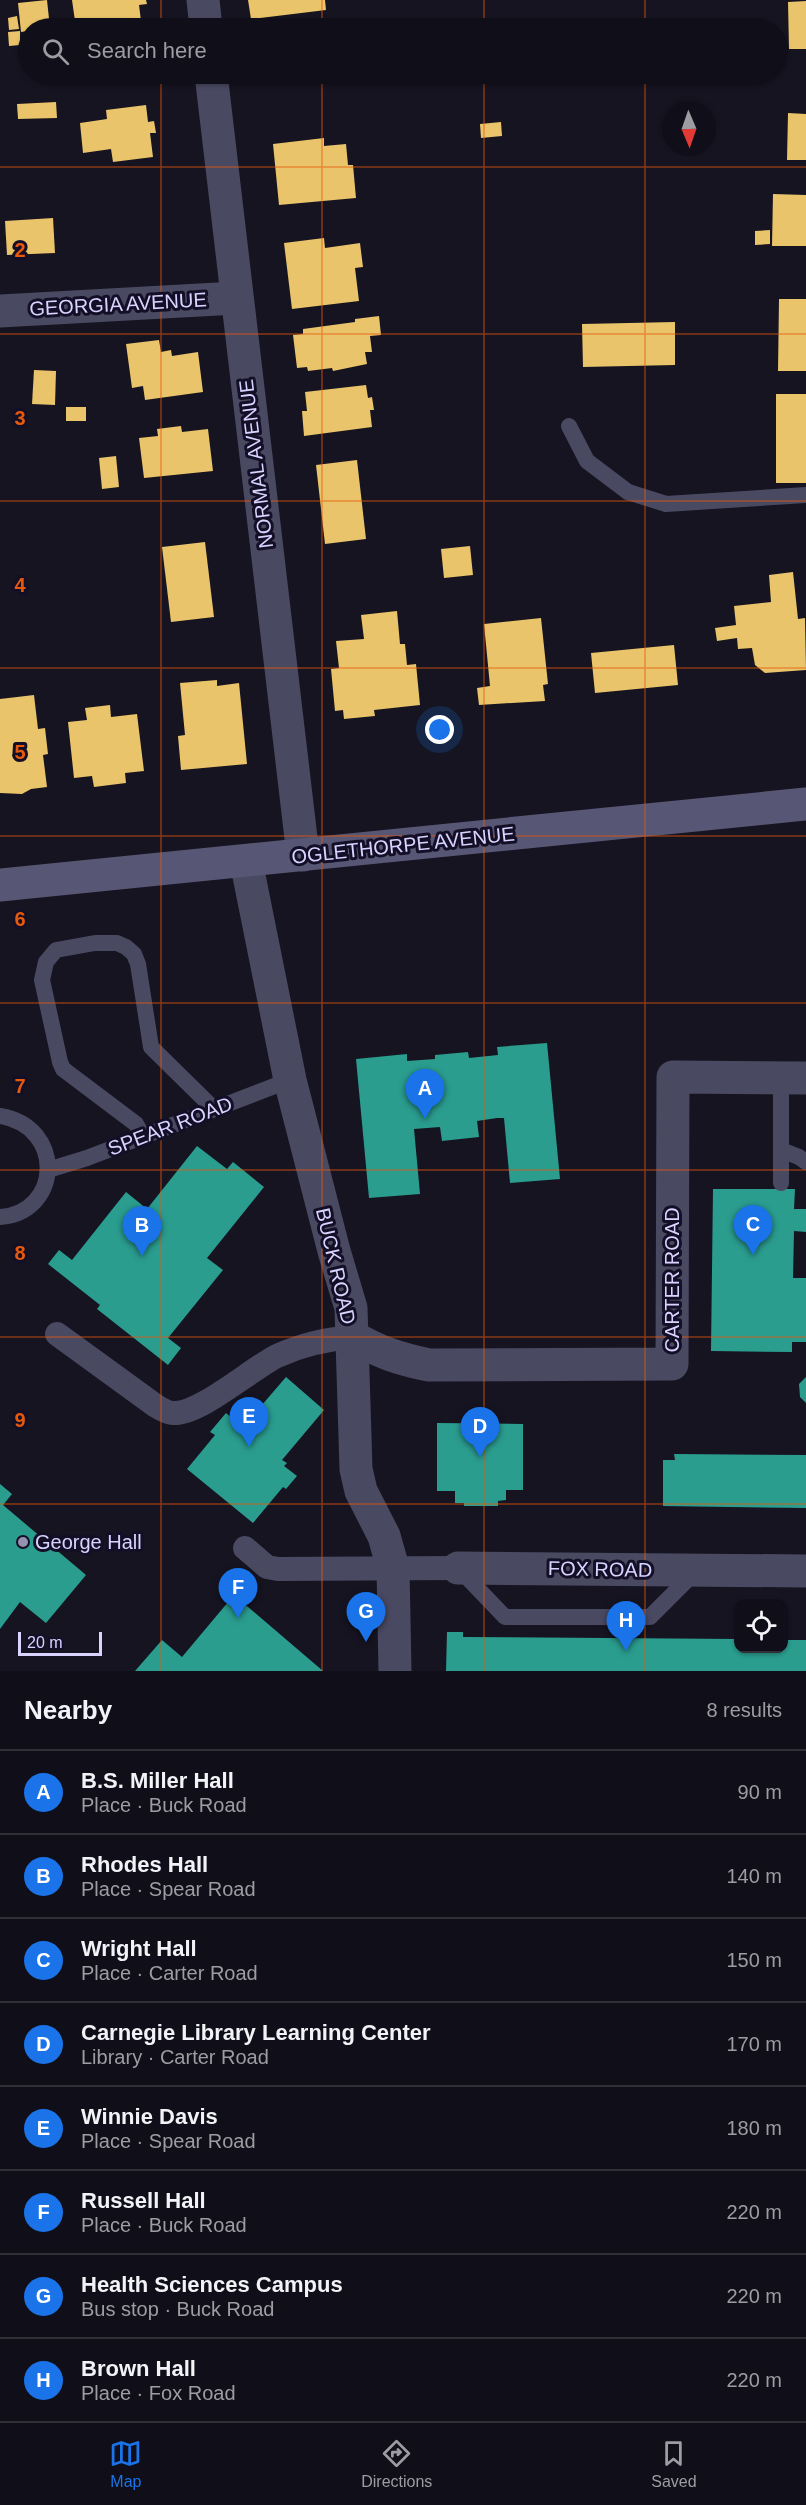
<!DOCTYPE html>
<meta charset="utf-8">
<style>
body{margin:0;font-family:Arial,sans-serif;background:#1e1d26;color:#f1f3f6}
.controls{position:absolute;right:18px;bottom:18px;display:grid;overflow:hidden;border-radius:12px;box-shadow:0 2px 4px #0004}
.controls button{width:54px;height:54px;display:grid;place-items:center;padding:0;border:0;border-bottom:2px solid #302f38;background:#100f19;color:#f1f3f6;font:30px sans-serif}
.compass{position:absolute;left:662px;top:102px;width:54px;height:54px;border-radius:50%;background:#100f19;box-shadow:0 2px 4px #0004;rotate:178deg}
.scale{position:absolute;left:18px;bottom:15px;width:84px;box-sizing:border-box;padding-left:6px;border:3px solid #d9d4ff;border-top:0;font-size:16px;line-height:21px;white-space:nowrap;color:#d9d4ff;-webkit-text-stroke:4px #130f26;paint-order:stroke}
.you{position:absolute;left:440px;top:730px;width:21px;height:21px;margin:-15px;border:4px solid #fff;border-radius:50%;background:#1a73e8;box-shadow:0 0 0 9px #1a73e833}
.badge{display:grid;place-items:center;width:39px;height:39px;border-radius:50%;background:#1a73e8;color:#fff;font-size:20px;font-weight:700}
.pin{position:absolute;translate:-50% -50px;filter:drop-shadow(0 2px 3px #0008)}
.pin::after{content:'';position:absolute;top:32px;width:21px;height:18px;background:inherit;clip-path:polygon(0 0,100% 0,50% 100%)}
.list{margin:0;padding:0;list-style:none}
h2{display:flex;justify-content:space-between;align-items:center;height:78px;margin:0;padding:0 24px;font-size:26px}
h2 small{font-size:20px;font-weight:400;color:#9c9ca2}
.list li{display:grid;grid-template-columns:39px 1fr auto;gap:18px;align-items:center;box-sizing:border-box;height:84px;padding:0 24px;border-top:2px solid #302f38}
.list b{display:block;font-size:22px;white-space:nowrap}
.list p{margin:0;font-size:20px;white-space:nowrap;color:#9c9ca2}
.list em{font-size:20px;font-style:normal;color:#9c9ca2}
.icon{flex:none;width:33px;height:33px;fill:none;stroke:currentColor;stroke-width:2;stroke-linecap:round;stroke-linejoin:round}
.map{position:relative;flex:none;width:806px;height:1671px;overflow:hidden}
.search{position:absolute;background:#100f19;box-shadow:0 2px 4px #0004;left:18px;right:18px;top:18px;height:66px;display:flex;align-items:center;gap:15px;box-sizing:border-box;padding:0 21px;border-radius:33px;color:#9c9ca2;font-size:22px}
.sheet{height:750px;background:#100f19}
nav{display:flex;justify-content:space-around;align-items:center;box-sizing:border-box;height:84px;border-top:2px solid #302f38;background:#100f19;font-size:16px;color:#9c9ca2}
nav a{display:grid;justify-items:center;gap:3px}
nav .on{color:#1a73e8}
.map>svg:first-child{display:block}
.homes{fill:#e9c46a}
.schools{fill:#2a9d8f}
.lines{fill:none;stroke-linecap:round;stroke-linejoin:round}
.service{stroke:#4a4962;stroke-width:16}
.pedestrian{stroke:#4a4962;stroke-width:24}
.minor{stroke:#4a4962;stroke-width:33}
.secondary{stroke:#575674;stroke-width:33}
.grid{fill:none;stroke:#e8590c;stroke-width:1.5;stroke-opacity:0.55}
.poi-dot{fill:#9591b1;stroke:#130f26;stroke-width:2}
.labels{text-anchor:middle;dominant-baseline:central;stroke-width:6;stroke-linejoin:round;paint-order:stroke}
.street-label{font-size:20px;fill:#d9d4ff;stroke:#130f26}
.poi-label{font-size:20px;fill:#d9d4ff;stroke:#130f26;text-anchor:start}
.grid-label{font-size:20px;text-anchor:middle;font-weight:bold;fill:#e8590c;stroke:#130f26;stroke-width:6;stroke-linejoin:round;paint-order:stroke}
</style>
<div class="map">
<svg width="806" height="1671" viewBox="0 0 806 1671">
<rect width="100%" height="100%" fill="#161421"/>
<!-- homes -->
<g class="homes">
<path d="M47 0 50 28H28V31L21 32 18 3Z"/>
<path d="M72 0H146L147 4 139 5 141 21 76 28Z"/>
<path d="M248 0H325L326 10 251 19Z"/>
<path d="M806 1V49H789L788 2Z"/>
<path d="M17 16 19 29 9 30 8 18Z"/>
<path d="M20 31V45L9 46 8 32Z"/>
<path d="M56 102 57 118 18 119 17 104Z"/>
<path d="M146 105 148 122 154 121 156 133H150L153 157 113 162 111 149 83 153 80 123 107 119 106 110Z"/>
<path d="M788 113 806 114V160H787Z"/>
<path d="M501 122 502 136 481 138 480 124Z"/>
<path d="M324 138V146L346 144 348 165H353L356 198 279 205 273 144Z"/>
<path d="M773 194 806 195V246H772Z"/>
<path d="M53 218 55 253 7 255 5 221Z"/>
<path d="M770 230V244L755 245V231Z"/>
<path d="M324 238 325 248 360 243 363 267 355 268 359 301 292 309 284 243Z"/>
<path d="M779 299H806V371H778Z"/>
<path d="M379 316 381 335 370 336 372 352H365L367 364 333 371 332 368 308 371 307 367 297 368 293 335 303 334V329L355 322V319Z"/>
<path d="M675 322V365L583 367 582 324Z"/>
<path d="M159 340 161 352 171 350 172 356 198 352 203 392 145 400 143 386 132 388 126 344Z"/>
<path d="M34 370 56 371 55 405 32 404Z"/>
<path d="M366 385 368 398 372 397 374 410H370L372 427 304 436 302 411H307L305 392Z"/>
<rect x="776" y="394" width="30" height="89"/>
<rect x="66" y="407" width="20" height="14"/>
<path d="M181 426 182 432 208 429 213 471 144 478 139 438 158 436 157 429Z"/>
<path d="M116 456 119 487 102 489 99 458Z"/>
<path d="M357 460 366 539 325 544 316 465Z"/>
<path d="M205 542 214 617 171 622 162 547Z"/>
<path d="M470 546 473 575 444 578 441 549Z"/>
<path d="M793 572 798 619 805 618 806 670 765 673 755 665 752 648 738 649 737 638 717 641 715 628 736 625 734 606 771 602 769 575Z"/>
<path d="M397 611 400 644H405L407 665 416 664 420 705 374 710 375 716 344 719 343 710 335 711 331 669 339 668 336 641 364 639 361 615Z"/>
<path d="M541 618 548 684 543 685 545 701 479 705 477 688 490 686 484 624Z"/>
<path d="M674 645 678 685 595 693 591 653Z"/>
<path d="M217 680V686L239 683 247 764 181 770 178 736 185 735 180 683Z"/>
<path d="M34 695 38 729 45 728 48 754 43 755 47 787 31 789 22 794 0 793V699Z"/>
<path d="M110 705 111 717 137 714 144 771 125 773 126 783 94 787 92 776 74 778 68 722 87 720 85 708Z"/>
</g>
<!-- schools -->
<g class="schools">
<path d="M547 1043 560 1179 510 1183 504 1118H497L477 1121 479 1137 442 1141 440 1127 414 1129 420 1194 369 1198 356 1059 407 1054V1061L435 1059V1055L468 1052 469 1058 498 1055 497 1047Z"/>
<path d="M197 1146 227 1169 233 1162 264 1187 207 1258 223 1270 168 1338 181 1348 168 1365 97 1309 100 1305 48 1264 59 1250 72 1260 126 1192 147 1209Z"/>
<path d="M713 1189H795L794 1209H806V1232L794 1231 793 1278H806V1342H792V1352L711 1351Z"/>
<path d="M286 1377 324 1410 282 1460 287 1463 284 1466 297 1476 286 1489 283 1487 253 1523 187 1469 215 1435 210 1432 226 1413 243 1427Z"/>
<path d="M806 1377V1403L800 1397 799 1384Z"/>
<path d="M437 1423 523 1424V1490H506V1500L498 1501V1506H464V1503H455V1491H437Z"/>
<path d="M674 1454 806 1455V1508L663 1506V1460H675Z"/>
<path d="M0 1484 12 1494 3 1505 86 1575 46 1623 20 1602 0 1629Z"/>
<path d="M234 1595 323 1671H135L162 1640 182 1657Z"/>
<path d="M447 1632H463V1637L738 1639V1648H784V1640H806V1671H446Z"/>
</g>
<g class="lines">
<!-- service -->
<g class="service">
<path d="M569 426 587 461 628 492 666 504 806 495"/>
<path d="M0 1116C66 1127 61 1213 0 1217"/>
<path d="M143 1136 136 1124 63 1069 60 1062 42 980 46 962 56 950 95 943H117L126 947 134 954 138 964 151 1047 213 1108"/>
<path d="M781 1150 799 1157 806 1162"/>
<path d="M48 1170 87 1158 290 1080"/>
<path d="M781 1183V1078"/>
<path d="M459 1569 505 1617H650L696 1571"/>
</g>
<!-- pedestrian -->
<g class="pedestrian">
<path d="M57 1334 156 1406C161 1409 167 1413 173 1413 199 1415 251 1369 277 1356 301 1345 326 1339 353 1337"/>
<path d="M245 1548 267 1567 278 1569 458 1568"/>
</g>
<!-- minor -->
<g class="minor">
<path d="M203 0 206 28"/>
<path d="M211 74 303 855"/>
<path d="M0 311 236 298"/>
<path d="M246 861 290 1080 334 1251 351 1308 356 1469 361 1491 384 1536 393 1568 395 1671"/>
<path d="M353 1337C379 1352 399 1359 429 1365L672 1364 673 1077 806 1078"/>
<path d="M458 1568 806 1571"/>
</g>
<!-- secondary -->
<path class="secondary" d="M0 885 806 804"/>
</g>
<!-- grid -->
<path class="grid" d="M161 0V28M322 0V28M484 0V28M645 0V28M161 74V1671M322 74V1671M484 74V1671M645 74V1671M0 167H806M0 334H806M0 501H806M0 668H806M0 836H806M0 1003H806M0 1170H806M0 1337H806M0 1504H806"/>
<!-- markers -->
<circle class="poi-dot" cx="23" cy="1542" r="6"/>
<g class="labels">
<!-- street labels -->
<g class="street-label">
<text transform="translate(118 304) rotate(-3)">GEORGIA AVENUE</text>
<text transform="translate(256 464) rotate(-97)">NORMAL AVENUE</text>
<text transform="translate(403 845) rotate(-6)">OGLETHORPE AVENUE</text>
<text transform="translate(170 1126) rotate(-21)">SPEAR ROAD</text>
<text transform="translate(336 1266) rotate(77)">BUCK ROAD</text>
<text transform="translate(672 1280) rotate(-90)">CARTER ROAD</text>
<text transform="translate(600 1569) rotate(1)">FOX ROAD</text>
</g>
<!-- poi labels -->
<g class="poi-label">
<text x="35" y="1542">George Hall</text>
</g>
</g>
<g class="grid-label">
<text x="20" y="257">2</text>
<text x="20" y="425">3</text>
<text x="20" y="592">4</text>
<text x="20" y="759">5</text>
<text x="20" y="926">6</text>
<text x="20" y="1093">7</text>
<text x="20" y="1260">8</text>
<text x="20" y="1427">9</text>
</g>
</svg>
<div class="controls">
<button><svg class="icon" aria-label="locate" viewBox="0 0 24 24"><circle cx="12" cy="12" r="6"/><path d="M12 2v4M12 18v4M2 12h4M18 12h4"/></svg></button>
</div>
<svg class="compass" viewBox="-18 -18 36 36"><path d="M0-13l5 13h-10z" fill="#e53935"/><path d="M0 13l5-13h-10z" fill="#9c9ca2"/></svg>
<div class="scale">20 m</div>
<div class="you"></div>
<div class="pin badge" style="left:425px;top:1119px">A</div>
<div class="pin badge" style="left:142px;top:1256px">B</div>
<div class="pin badge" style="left:753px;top:1255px">C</div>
<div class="pin badge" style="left:480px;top:1457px">D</div>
<div class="pin badge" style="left:249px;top:1447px">E</div>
<div class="pin badge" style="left:238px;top:1618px">F</div>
<div class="pin badge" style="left:366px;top:1642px">G</div>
<div class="pin badge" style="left:626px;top:1651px">H</div>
<div class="search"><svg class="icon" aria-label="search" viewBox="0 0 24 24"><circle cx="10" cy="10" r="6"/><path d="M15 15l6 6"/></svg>Search here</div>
</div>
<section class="sheet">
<h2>Nearby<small>8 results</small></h2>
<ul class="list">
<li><span class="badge">A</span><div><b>B.S. Miller Hall</b><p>Place · Buck Road</p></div><em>90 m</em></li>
<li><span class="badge">B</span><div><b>Rhodes Hall</b><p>Place · Spear Road</p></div><em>140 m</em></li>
<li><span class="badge">C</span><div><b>Wright Hall</b><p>Place · Carter Road</p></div><em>150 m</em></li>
<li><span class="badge">D</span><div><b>Carnegie Library Learning Center</b><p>Library · Carter Road</p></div><em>170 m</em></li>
<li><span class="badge">E</span><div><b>Winnie Davis</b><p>Place · Spear Road</p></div><em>180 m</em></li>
<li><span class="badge">F</span><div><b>Russell Hall</b><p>Place · Buck Road</p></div><em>220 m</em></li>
<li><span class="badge">G</span><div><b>Health Sciences Campus</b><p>Bus stop · Buck Road</p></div><em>220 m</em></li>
<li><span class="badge">H</span><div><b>Brown Hall</b><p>Place · Fox Road</p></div><em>220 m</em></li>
</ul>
</section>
<nav>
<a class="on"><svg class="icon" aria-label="map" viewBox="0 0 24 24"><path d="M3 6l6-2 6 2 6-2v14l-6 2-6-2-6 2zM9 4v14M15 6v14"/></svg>Map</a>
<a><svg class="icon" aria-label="directions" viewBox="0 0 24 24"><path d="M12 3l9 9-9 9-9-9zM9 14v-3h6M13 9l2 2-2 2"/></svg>Directions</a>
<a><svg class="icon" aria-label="saved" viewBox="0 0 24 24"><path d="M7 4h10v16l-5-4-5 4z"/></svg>Saved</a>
</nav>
